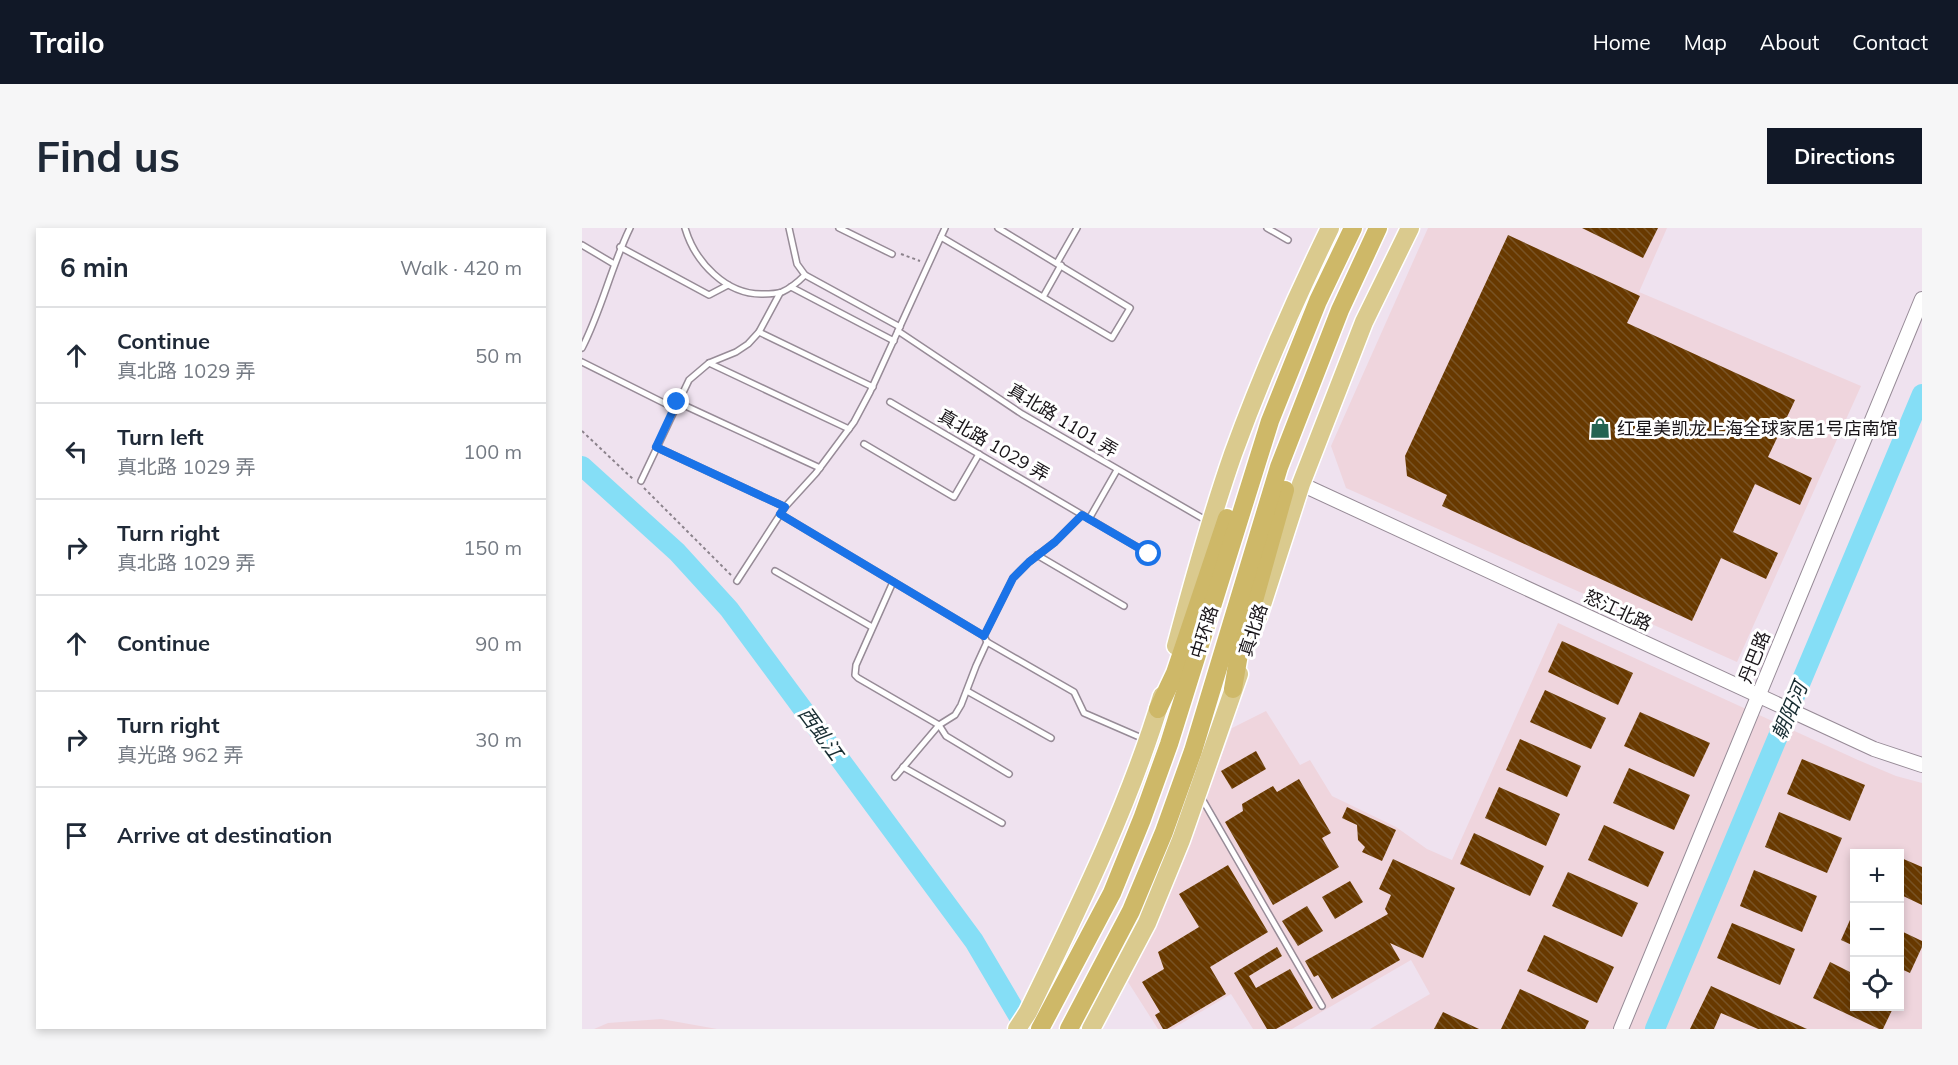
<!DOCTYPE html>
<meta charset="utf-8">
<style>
body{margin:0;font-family:Mulish,"Noto Sans SC",sans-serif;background:#f6f6f7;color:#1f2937}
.controls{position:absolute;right:18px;bottom:18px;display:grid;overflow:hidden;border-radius:0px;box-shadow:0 3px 9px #0003}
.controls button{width:54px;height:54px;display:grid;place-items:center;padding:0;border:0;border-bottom:2px solid #e0e1e3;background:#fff;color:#1f2937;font:30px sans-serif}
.stop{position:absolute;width:18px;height:18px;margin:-14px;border:4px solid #1a73e8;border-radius:50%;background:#fff}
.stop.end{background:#1a73e8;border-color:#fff;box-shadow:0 2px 6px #0008}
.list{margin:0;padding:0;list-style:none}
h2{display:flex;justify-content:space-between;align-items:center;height:78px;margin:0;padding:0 24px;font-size:26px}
h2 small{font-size:20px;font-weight:400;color:#747a83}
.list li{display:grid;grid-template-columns:39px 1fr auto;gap:18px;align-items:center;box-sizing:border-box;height:96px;padding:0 24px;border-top:2px solid #e0e1e3}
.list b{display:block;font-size:22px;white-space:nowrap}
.list p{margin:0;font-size:20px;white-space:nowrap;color:#747a83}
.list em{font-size:20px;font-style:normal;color:#747a83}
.icon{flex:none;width:33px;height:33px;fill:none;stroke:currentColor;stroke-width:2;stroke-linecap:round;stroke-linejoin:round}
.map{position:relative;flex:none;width:1340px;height:801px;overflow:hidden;border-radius:0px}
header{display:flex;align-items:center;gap:36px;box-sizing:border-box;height:84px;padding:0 30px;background:#111827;color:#fff}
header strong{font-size:28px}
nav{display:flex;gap:33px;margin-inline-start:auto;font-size:21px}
.intro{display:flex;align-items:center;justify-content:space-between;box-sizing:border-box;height:144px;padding:0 36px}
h1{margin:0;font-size:42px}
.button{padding:15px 27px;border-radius:0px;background:#111827;color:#fff;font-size:21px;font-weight:700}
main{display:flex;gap:36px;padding:0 36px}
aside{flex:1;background:#fff;border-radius:0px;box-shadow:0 3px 9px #0003}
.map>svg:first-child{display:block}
.commercial{fill:#efd5dd;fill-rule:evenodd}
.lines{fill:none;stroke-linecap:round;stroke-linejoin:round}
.river{stroke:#85def6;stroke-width:20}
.building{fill:url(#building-back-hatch)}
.service-casing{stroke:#978b97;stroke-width:8}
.tertiary-casing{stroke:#978b97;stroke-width:16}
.primary-casing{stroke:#fff;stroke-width:21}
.trunk-casing{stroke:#fff;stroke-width:21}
.path{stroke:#8b828b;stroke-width:2;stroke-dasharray:3 3;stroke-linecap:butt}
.service{stroke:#fff;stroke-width:5}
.tertiary{stroke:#fff;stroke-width:14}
.primary{stroke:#daca8e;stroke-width:18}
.trunk{stroke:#ceb868;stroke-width:18}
.route{stroke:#1a73e8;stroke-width:8}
.labels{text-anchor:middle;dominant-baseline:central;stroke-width:6;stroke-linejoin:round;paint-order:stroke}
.street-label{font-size:18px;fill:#191519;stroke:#fff}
.poi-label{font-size:18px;fill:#191519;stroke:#fff;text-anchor:start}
.water-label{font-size:20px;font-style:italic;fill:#182d32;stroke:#fff}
</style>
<header>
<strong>Trailo</strong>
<nav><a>Home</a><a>Map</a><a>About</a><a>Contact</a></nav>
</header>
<div class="intro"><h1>Find us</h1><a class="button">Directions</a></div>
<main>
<aside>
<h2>6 min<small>Walk · 420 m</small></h2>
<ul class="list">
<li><svg class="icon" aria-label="ahead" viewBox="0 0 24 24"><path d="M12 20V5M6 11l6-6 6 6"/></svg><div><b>Continue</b><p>真北路 1029 弄</p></div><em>50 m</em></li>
<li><svg class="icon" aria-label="left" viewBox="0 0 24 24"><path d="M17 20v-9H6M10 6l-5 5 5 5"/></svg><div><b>Turn left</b><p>真北路 1029 弄</p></div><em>100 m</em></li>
<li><svg class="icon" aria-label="right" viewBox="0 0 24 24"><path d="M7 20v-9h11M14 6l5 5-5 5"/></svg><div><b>Turn right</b><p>真北路 1029 弄</p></div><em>150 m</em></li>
<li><svg class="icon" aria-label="ahead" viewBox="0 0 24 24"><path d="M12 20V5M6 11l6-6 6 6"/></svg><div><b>Continue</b></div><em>90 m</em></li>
<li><svg class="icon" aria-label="right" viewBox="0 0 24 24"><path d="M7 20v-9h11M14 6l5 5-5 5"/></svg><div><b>Turn right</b><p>真光路 962 弄</p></div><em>30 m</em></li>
<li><svg class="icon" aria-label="arrive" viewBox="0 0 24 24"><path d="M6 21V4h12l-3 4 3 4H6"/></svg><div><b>Arrive at destination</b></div></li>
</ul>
</aside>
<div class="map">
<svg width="1340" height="801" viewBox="0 0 1340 801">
<defs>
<pattern id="building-back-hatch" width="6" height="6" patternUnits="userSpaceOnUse" patternTransform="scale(1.5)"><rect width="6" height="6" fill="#683900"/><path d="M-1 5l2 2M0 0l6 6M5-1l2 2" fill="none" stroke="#785325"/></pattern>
</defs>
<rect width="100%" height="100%" fill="#efe2ef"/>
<!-- commercial -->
<g class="commercial">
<path d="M846 0H1085L1057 64 1279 158 1155 434 764 260 749 218Z"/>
<path d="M976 395 1276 532 1314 548 1340 555V801H788L848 766 829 732 710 801H671L649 766 590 801H576L546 754 584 675 650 500 684 483 718 537 728 532 750 568 814 599 845 621 870 632ZM1272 626H1318V778H1272Z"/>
<path d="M79 791 135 801H12L26 795Z"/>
</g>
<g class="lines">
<!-- river -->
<g class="river">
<path d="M0 238 95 324 147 381 392 713 444 801"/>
<path d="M1073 801 1340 166"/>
</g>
</g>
<!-- building -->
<g class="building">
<path d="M1000 0H1076L1061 30Z"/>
<path d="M926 7 1058 68 1045 95 1213 172 1186 229 1230 250 1218 277 1173 256 1151 304 1196 325 1184 351 1139 330 1110 393 860 278 865 267 825 248 823 228Z"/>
<path d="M980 413 1051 445 1036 477 966 444Z"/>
<path d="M963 462 1024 490 1009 521 948 494Z"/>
<path d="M1058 484 1128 515 1112 549 1042 518Z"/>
<path d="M938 511 999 538 985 569 924 542Z"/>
<path d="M674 523 684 541 650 561 639 543Z"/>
<path d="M1220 531 1283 557 1268 593 1205 566Z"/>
<path d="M1047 540 1108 567 1092 602 1031 575Z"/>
<path d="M717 551 749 605 740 610 757 639 691 677 643 594 661 583 660 576 691 558 695 564Z"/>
<path d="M917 559 978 586 964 618 903 590Z"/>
<path d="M765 579 814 602 800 633 780 624 783 619 776 612 775 597 760 590Z"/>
<path d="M1197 584 1260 610 1245 645 1183 619Z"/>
<path d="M1022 597 1082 624 1066 659 1006 632Z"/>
<path d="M892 605 962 638 948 668 878 636Z"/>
<path d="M1317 629 1340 639V677L1317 666Z"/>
<path d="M811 631 873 660 841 730 808 715 818 732 750 771 736 747 732 749 723 733 806 686 803 681 809 667 797 661Z"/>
<path d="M646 637 686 704 628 739 644 766 585 801H581L573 787 578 784 560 754 582 741 576 724 617 699 597 666Z"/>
<path d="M1172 642 1235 668 1220 704 1158 678Z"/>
<path d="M986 644 1056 675 1040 709 970 678Z"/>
<path d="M768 653 781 674 753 691 740 669Z"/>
<path d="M725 678 741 703 716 718 700 693Z"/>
<path d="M1272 683V718L1259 712Z"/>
<path d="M1150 695 1213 721 1198 757 1135 730Z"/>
<path d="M1317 702 1340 713V719L1328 745 1317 740Z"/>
<path d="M962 707 1032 739 1015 775 945 743Z"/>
<path d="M695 719 700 728 667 748 674 760 708 741 731 780 694 801H685L652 745Z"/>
<path d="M1248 734 1272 746V778H1312L1301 801H1297L1231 770Z"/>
<path d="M1129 758 1225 801H1176L1139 785 1132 801H1108Z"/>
<path d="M938 761 1007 793 1003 801H919Z"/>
<path d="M861 784 897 801H852Z"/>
</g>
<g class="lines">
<!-- service casing -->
<g class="service-casing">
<g id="service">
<path d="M103 0C113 34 144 67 181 66 187 66 194 66 200 64 209 60 216 54 223 47"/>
<path d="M207 0 215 36 223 47 318 99"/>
<path d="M257 0 310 26"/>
<path d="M685 0 706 12"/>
<path d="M359 9 530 110 548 80 416 0"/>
<path d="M0 17 32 36"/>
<path d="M38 19 127 67 146 57"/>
<path d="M475 35 495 0"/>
<path d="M209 59 312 113"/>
<path d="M461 69 479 37"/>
<path d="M316 103 440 186 627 294"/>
<path d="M177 104 291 159"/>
<path d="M0 120C20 81 29 39 48 0"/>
<path d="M0 134 92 180"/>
<path d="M127 135 267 201"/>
<path d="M95 174 238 240"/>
<path d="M308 174 567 326"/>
<path d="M282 216 372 269 397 226"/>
<path d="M74 219 203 279"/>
<path d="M59 253 107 152 127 135 154 124 166 116 177 104 198 65"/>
<path d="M198 286 402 408 405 414 492 464 502 485 562 511"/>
<path d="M507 291 535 242"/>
<path d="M455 327 542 378"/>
<path d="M193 343 290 399"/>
<path d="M155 353 203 279 234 245 272 194 288 164 363 0"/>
<path d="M311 354 274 437 273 447 276 450 357 497 364 508 427 546"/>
<path d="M402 408 431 350 447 334 473 314 500 287"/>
<path d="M385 463 469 510"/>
<path d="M321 539 420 595"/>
<path d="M313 549 357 497 373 487 379 477 394 438 405 414"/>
<path d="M619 569 740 778"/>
</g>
</g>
<!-- tertiary casing -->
<g class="tertiary-casing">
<g id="tertiary">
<path d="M719 256 1292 521 1340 537"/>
<path d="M1039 801 1340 71"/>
</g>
</g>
<!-- primary casing -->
<g class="primary-casing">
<g id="primary">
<path d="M676 389 719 256 782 94 828 0"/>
<path d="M594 418C611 354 629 289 651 226 679 149 712 74 748 0"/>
<path d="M435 801 446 784C496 681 547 578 580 468"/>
<path d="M509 801 565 695 599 612 657 446"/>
</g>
</g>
<!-- trunk casing -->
<g class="trunk-casing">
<g id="trunk">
<path d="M651 461 657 426 703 262"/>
<path d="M576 481 593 445 645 290"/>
<path d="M458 801 530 665 560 591 587 516 688 193 736 73 771 0"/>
<path d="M487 801 549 683 582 604 611 523 697 239 758 82 796 0"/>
</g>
</g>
<!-- path -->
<g class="path">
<path d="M319 26 338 33"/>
<path d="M0 203 52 252"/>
<path d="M62 260 149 347"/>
</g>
<!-- service -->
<use href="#service" class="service"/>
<!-- tertiary -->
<use href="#tertiary" class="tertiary"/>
<!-- primary -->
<use href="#primary" class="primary"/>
<!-- trunk -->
<use href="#trunk" class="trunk"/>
</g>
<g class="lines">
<!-- route -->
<path class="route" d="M95 174 74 219 203 279 198 286 402 408 431 350 447 334 473 314 500 287 567 326"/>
</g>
<!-- icons -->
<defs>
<g id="shop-bare" transform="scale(1.62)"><path d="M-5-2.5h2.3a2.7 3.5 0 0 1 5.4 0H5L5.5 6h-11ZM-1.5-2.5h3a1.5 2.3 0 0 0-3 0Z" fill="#236351" stroke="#fff" stroke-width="2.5" paint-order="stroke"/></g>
</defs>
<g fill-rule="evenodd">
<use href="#shop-bare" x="1018" y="200"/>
</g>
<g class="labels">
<!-- street labels -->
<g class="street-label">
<text transform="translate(481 192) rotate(31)">真北路 1101 弄</text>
<text transform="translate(412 217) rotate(30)">真北路 1029 弄</text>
<text transform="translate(1036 382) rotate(25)">怒江北路</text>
<text transform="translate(671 402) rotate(-72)">真北路</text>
<text transform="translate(622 404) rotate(-73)">中环路</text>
<text transform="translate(1172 429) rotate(-68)">丹巴路</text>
</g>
<!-- poi labels -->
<g class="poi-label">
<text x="1035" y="200">红星美凯龙上海全球家居1号店南馆</text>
</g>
<!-- water labels -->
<g class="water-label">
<text transform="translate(1207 483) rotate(-67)">朝阳河</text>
<text transform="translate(239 505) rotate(54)">西虬江</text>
</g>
</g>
</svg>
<div class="controls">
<button>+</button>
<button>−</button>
<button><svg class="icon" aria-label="locate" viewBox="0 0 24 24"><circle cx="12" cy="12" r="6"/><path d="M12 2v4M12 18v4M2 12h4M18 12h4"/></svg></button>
</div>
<div class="stop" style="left:567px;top:326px"></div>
<div class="stop end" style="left:95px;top:174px"></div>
</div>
</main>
